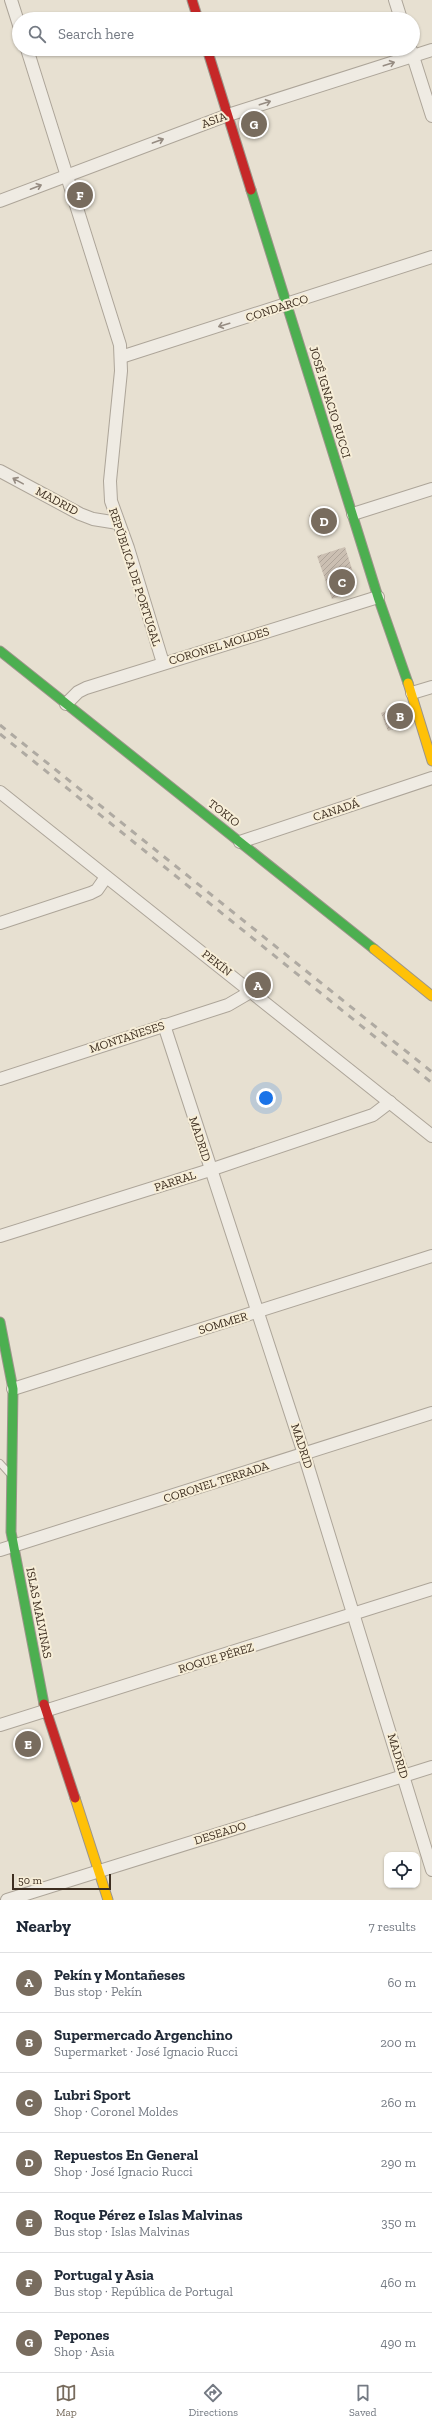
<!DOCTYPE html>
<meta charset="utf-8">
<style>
body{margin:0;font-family:"Zilla Slab",serif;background:#f2f2f3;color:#1f2937}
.controls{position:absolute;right:12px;bottom:12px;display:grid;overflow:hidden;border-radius:8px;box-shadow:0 1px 3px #0004}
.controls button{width:36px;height:36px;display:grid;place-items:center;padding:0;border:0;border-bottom:1px solid #e0e1e3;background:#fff;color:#1f2937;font:20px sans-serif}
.scale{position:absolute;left:12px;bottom:10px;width:99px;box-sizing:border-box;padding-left:4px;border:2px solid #3d2e20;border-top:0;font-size:11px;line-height:14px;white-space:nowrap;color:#3d2e20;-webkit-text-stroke:3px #f7eed8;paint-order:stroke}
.you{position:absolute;left:266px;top:1098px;width:14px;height:14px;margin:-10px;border:3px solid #fff;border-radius:50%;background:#1a73e8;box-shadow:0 0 0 6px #1a73e833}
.badge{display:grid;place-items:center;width:26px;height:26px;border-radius:50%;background:#786c5e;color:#fff;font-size:13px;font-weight:700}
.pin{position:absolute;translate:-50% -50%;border:2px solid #fff;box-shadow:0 1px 4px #0006}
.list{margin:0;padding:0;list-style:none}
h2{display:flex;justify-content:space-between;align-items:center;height:52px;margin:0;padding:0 16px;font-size:17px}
h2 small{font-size:13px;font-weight:400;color:#747a83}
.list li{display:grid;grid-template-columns:26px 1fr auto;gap:12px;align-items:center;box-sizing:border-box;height:60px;padding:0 16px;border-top:1px solid #e0e1e3}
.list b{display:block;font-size:15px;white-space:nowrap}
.list p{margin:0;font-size:13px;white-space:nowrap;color:#747a83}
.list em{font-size:13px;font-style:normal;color:#747a83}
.icon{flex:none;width:22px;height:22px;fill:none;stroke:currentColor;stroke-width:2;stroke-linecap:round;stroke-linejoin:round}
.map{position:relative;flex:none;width:432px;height:1900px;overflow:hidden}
.search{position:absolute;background:#fff;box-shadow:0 1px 3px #0004;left:12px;right:12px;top:12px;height:44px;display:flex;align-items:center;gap:10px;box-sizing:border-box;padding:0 14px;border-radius:22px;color:#747a83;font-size:15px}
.sheet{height:472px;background:#fff}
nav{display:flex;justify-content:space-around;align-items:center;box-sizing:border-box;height:56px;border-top:1px solid #e0e1e3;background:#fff;font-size:11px;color:#747a83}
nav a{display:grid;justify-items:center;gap:2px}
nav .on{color:#786c5e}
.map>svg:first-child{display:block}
.building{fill:url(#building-hatch)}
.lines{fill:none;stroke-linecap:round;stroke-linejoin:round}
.lane-casing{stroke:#ada599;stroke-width:8}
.street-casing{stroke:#ada599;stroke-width:14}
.fast-casing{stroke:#9c958a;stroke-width:11}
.slow-casing{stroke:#9c958a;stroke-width:11}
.jam-casing{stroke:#9c958a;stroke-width:11}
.lane{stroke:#efebe3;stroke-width:6}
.street{stroke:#efebe3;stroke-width:12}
.fast{stroke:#4caf50;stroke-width:9}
.slow{stroke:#ffc107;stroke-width:9}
.jam{stroke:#c62828;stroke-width:9}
.rail{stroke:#afaaa2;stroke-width:3;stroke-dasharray:7 7;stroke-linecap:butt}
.oneway{stroke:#968c82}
.labels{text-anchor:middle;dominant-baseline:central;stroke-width:4;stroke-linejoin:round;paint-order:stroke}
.street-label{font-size:12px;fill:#3d2e20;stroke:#f7eed8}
</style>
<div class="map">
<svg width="432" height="1900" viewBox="0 0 432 1900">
<defs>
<pattern id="building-hatch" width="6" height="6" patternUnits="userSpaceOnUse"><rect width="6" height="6" fill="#cbbfb2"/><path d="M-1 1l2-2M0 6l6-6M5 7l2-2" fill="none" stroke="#afa499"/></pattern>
</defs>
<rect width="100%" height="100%" fill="#e7e0d1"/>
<!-- building -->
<g class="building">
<path d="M262 115 266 127 245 134 242 126 246 121Z"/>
<path d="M332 508 338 527 316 534 309 515Z"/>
<path d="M345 547 357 585 353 592 332 599 317 556Z"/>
<path d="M398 706 405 725 388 731 381 713Z"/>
</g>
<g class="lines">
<!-- lane casing -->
<g class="lane-casing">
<path id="lane" d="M0 1463 9 1473"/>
</g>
<!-- street casing -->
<g class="street-casing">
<g id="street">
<path d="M11 0 19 25"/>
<path d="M395 0 401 19"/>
<path d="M27 49 120 345 121 371 110 481 111 501 128 548 163 663"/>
<path d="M411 50 432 116"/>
<path d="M0 201 228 115 432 50"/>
<path d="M121 357 432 257"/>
<path d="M0 471 80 514 93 519 118 523"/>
<path d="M353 514 432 489"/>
<path d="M412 693 432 687"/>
<path d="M66 704 78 692 86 688 378 597"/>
<path d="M0 792 432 1136"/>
<path d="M240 842 432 778"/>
<path d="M0 923 91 893 97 890 106 877"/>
<path d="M164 1025 304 1454 432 1870"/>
<path d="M0 1079 228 1005 252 991"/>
<path d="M0 1236 210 1170 373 1115 390 1102"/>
<path d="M13 1389 432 1256"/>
<path d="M0 1550 432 1413"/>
<path d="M0 1725 432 1589"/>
<path d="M7 1900 432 1767"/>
</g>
</g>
<!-- fast casing -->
<g class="fast-casing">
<g id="fast">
<path d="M251 190 378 597 408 683"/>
<path d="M0 651 374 949"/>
<path d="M0 1322 13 1389 11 1532 44 1704"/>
</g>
</g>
<!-- slow casing -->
<g class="slow-casing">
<g id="slow">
<path d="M408 683 432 761"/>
<path d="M374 949 432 996"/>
<path d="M75 1798 108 1900"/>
</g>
</g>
<!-- jam casing -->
<g class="jam-casing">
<g id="jam">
<path d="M192 0 198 19"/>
<path d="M207 49 251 190"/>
<path d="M44 1704 75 1798"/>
</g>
</g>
<!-- lane -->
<use href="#lane" class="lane"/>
<!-- street -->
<use href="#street" class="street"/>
<!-- fast -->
<use href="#fast" class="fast"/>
<!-- slow -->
<use href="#slow" class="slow"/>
<!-- jam -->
<use href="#jam" class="jam"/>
<!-- rail -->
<g class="rail">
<path d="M0 725 432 1072"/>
<path d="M0 734 432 1083"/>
</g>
</g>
<!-- one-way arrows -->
<defs><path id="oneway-shaft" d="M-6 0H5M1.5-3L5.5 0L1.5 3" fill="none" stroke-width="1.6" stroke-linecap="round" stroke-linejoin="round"/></defs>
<g class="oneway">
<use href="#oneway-shaft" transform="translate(389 64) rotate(-18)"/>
<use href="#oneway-shaft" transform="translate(265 103) rotate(-18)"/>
<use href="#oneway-shaft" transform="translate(158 141) rotate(-20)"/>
<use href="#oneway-shaft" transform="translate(36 187) rotate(-21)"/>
<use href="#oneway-shaft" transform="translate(224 325) rotate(163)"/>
<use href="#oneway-shaft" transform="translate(18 481) rotate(-151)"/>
</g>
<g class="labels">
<!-- street labels -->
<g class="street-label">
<text transform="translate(214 120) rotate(-20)">ASIA</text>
<text transform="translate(277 308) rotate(-18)">CONDARCO</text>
<text transform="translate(330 402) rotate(73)">JOSÉ IGNACIO RUCCI</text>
<text transform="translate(57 501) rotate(28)">MADRID</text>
<text transform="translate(135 577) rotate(72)">REPÚBLICA DE PORTUGAL</text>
<text transform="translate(219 646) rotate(-17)">CORONEL MOLDES</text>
<text transform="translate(336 810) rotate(-18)">CANADÁ</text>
<text transform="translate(224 813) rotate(38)">TOKIO</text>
<text transform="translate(217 963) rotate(38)">PEKÍN</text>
<text transform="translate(127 1037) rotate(-18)">MONTAÑESES</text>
<text transform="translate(200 1139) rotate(72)">MADRID</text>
<text transform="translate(175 1181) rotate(-18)">PARRAL</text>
<text transform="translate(223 1323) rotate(-17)">SOMMER</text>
<text transform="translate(302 1446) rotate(72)">MADRID</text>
<text transform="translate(216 1482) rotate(-18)">CORONEL TERRADA</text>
<text transform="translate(39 1613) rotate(79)">ISLAS MALVINAS</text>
<text transform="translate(216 1658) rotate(-17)">ROQUE PÉREZ</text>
<text transform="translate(398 1756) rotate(73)">MADRID</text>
<text transform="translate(220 1833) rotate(-17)">DESEADO</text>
</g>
</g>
</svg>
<div class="controls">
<button><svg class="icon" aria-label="locate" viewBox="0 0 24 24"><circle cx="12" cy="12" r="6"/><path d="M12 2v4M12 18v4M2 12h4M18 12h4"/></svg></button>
</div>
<div class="scale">50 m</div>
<div class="you"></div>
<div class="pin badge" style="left:258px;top:985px">A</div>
<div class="pin badge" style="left:400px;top:716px">B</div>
<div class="pin badge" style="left:342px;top:582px">C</div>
<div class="pin badge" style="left:324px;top:521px">D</div>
<div class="pin badge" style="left:28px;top:1744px">E</div>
<div class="pin badge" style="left:80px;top:195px">F</div>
<div class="pin badge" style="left:254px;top:124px">G</div>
<div class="search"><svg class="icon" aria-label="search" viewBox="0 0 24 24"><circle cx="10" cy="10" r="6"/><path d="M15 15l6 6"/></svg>Search here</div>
</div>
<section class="sheet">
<h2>Nearby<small>7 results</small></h2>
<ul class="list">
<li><span class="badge">A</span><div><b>Pekín y Montañeses</b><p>Bus stop · Pekín</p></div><em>60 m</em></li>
<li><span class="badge">B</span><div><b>Supermercado Argenchino</b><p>Supermarket · José Ignacio Rucci</p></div><em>200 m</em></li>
<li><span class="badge">C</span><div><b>Lubri Sport</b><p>Shop · Coronel Moldes</p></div><em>260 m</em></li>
<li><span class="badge">D</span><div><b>Repuestos En General</b><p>Shop · José Ignacio Rucci</p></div><em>290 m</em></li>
<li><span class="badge">E</span><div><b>Roque Pérez e Islas Malvinas</b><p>Bus stop · Islas Malvinas</p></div><em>350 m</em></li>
<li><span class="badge">F</span><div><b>Portugal y Asia</b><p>Bus stop · República de Portugal</p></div><em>460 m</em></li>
<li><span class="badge">G</span><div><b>Pepones</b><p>Shop · Asia</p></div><em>490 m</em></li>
</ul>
</section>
<nav>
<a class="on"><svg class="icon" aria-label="map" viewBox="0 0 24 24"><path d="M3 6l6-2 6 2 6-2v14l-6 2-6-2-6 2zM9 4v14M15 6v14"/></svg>Map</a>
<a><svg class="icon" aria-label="directions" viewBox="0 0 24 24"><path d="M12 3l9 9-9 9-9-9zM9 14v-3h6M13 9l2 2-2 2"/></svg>Directions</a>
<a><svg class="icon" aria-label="saved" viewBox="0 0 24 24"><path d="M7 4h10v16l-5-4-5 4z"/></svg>Saved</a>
</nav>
